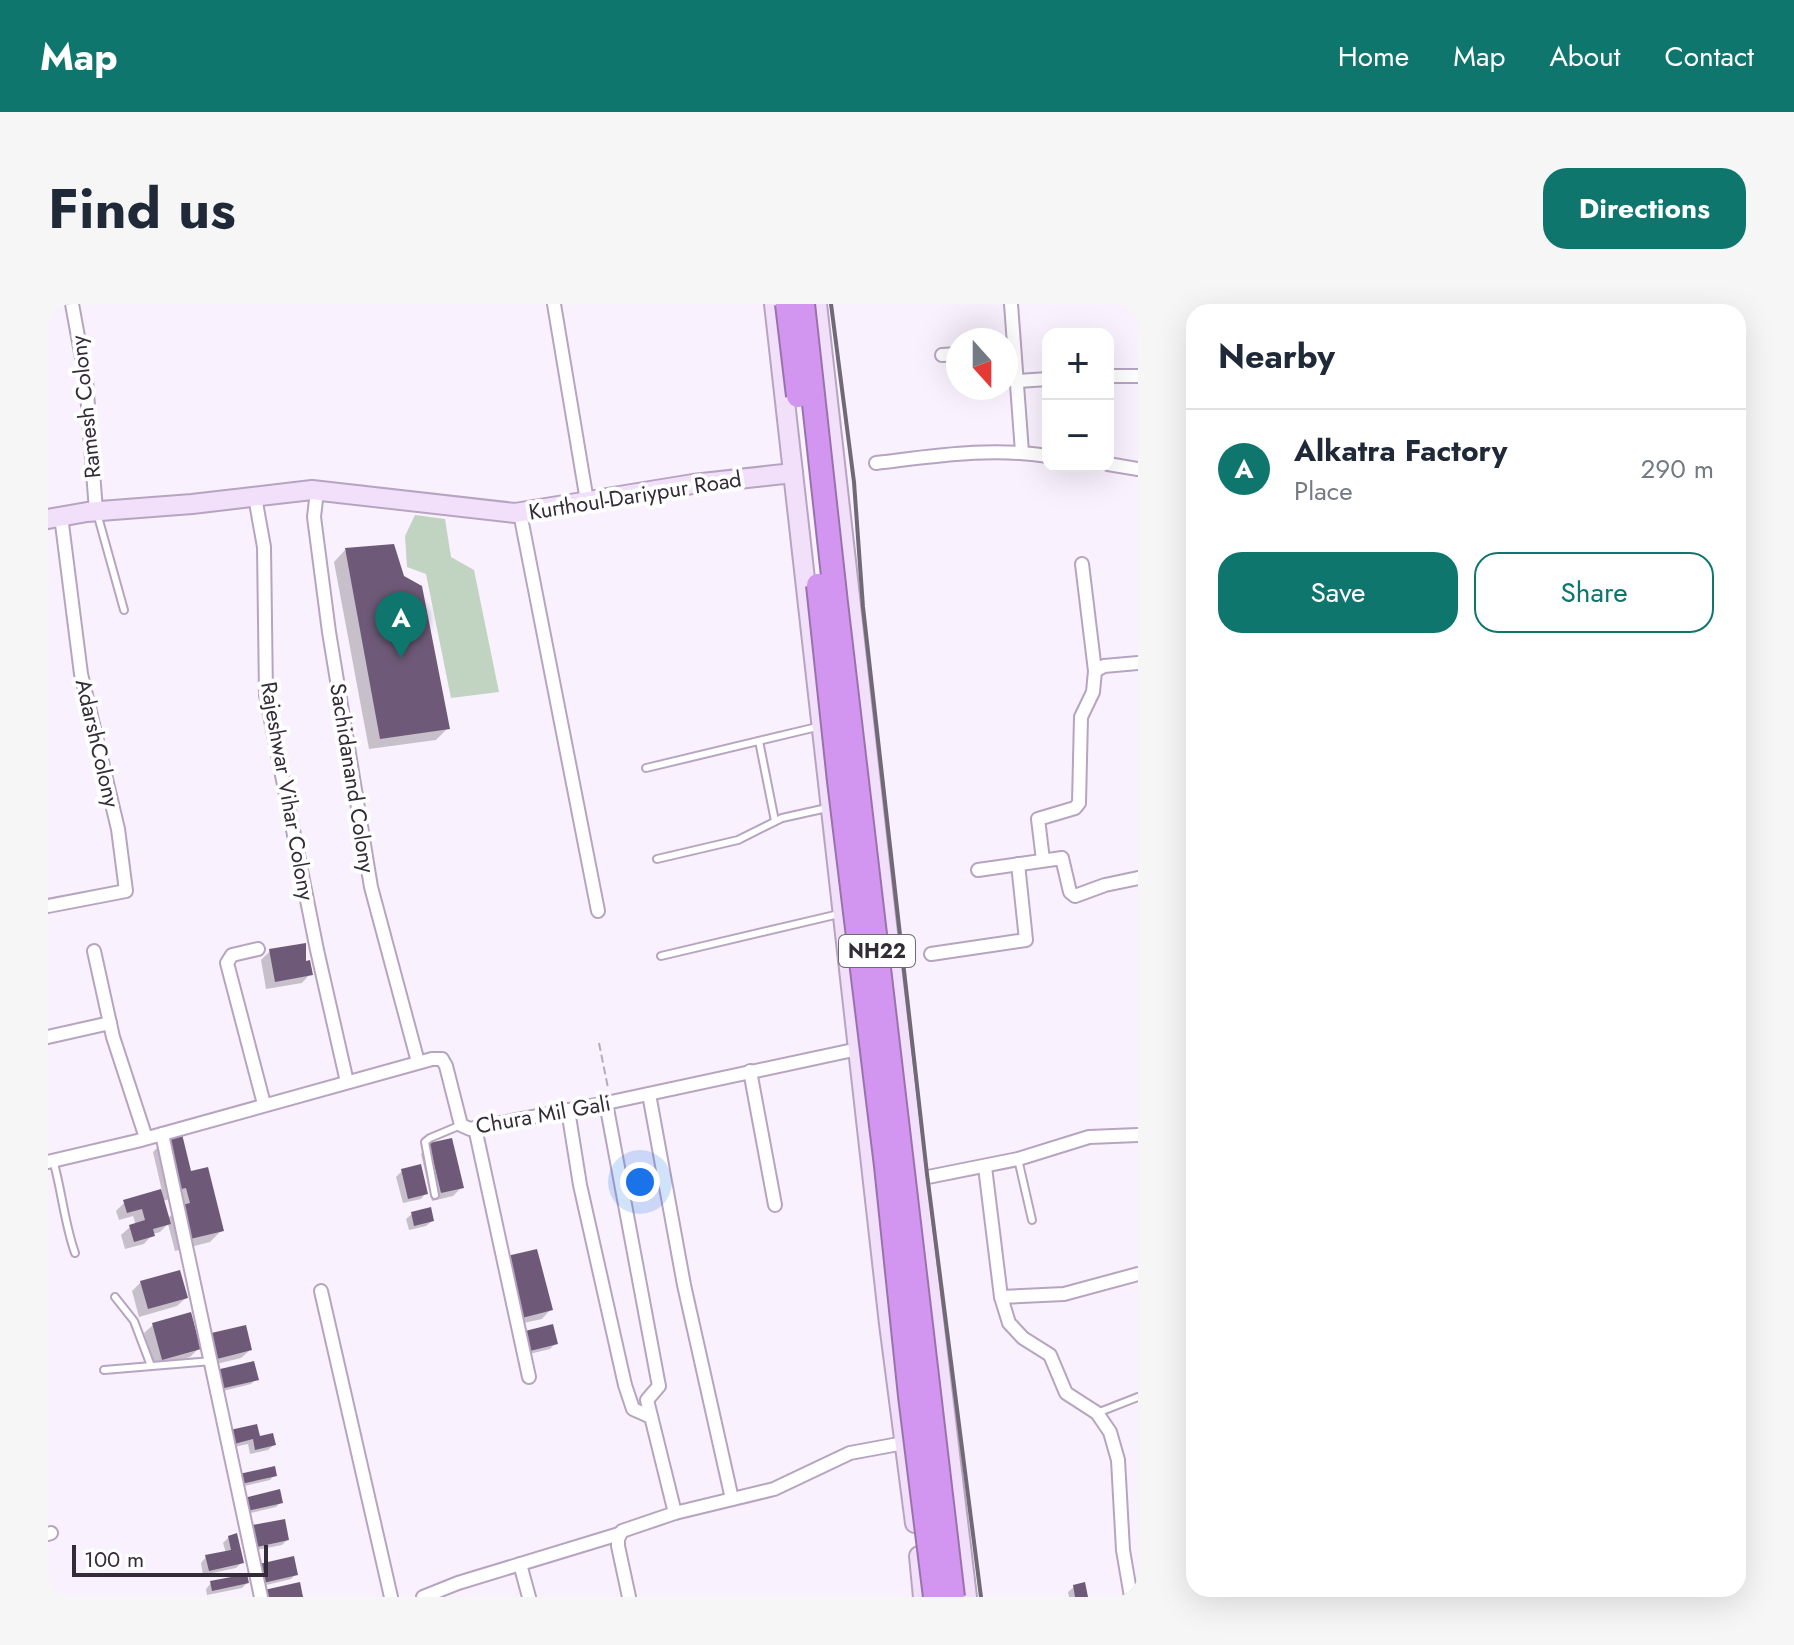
<!DOCTYPE html>
<meta charset="utf-8">
<style>
body{margin:0;font-family:Jost,sans-serif;background:#f6f6f7;color:#1f2937}
.controls{position:absolute;right:24px;top:24px;display:grid;overflow:hidden;border-radius:16px;box-shadow:0 8px 32px #0002}
.controls button{width:72px;height:72px;display:grid;place-items:center;padding:0;border:0;border-bottom:2px solid #e0e1e3;background:#fff;color:#1f2937;font:40px sans-serif}
.compass{position:absolute;left:898px;top:24px;width:72px;height:72px;border-radius:50%;background:#fff;box-shadow:0 8px 32px #0002;rotate:159deg}
.scale{position:absolute;left:24px;bottom:20px;width:196px;box-sizing:border-box;padding-left:8px;border:4px solid #332b37;border-top:0;font-size:22px;line-height:28px;white-space:nowrap;color:#332b37;-webkit-text-stroke:6px #fff;paint-order:stroke}
.you{position:absolute;left:592px;top:878px;width:28px;height:28px;margin:-20px;border:6px solid #fff;border-radius:50%;background:#1a73e8;box-shadow:0 0 0 12px #1a73e833}
.badge{display:grid;place-items:center;width:52px;height:52px;border-radius:50%;background:#0f766e;color:#fff;font-size:26px;font-weight:700}
.pin{position:absolute;translate:-50% -66px;filter:drop-shadow(0 2px 4px #0008)}
.pin::after{content:'';position:absolute;top:42px;width:28px;height:24px;background:inherit;clip-path:polygon(0 0,100% 0,50% 100%)}
.list{margin:0;padding:0;list-style:none}
h2{display:flex;justify-content:space-between;align-items:center;height:104px;margin:0;padding:0 32px;font-size:34px}
h2 small{font-size:26px;font-weight:400;color:#747a83}
.list li{display:grid;grid-template-columns:52px 1fr auto;gap:24px;align-items:center;box-sizing:border-box;height:120px;padding:0 32px;border-top:2px solid #e0e1e3}
.list b{display:block;font-size:30px;white-space:nowrap}
.list p{margin:0;font-size:26px;white-space:nowrap;color:#747a83}
.list em{font-size:26px;font-style:normal;color:#747a83}
.actions{display:flex;gap:16px;padding:24px 32px}
.actions a{flex:1;padding:18px 0;border:2px solid #0f766e;border-radius:24px;text-align:center;font-size:28px;color:#0f766e}
.actions .main{background:#0f766e;color:#fff}
.map{position:relative;flex:none;width:1090px;height:1293px;overflow:hidden;border-radius:24px}
header{display:flex;align-items:center;gap:48px;box-sizing:border-box;height:112px;padding:0 40px;background:#0f766e;color:#fff}
header strong{font-size:38px}
nav{display:flex;gap:44px;margin-inline-start:auto;font-size:28px}
.intro{display:flex;align-items:center;justify-content:space-between;box-sizing:border-box;height:192px;padding:0 48px}
h1{margin:0;font-size:56px}
.button{padding:20px 36px;border-radius:24px;background:#0f766e;color:#fff;font-size:28px;font-weight:700}
main{display:flex;gap:48px;padding:0 48px}
aside{flex:1;background:#fff;border-radius:24px;box-shadow:0 8px 32px #0002}
.map>svg:first-child{display:block}
.green{fill:#c1d4c1}
.shadow{fill:#0003;fill-rule:evenodd}
.building{fill:#6e5a78}
.lines{fill:none;stroke-linecap:round;stroke-linejoin:round}
.lane-casing{stroke:#b7a4c1;stroke-width:10}
.street-casing{stroke:#b7a4c1;stroke-width:16}
.secondary-casing{stroke:#b7a4c1;stroke-width:22}
.path{stroke:#b5adb9;stroke-width:2;stroke-dasharray:8 4;stroke-linecap:butt}
.lane{stroke:#fff;stroke-width:6}
.street{stroke:#fff;stroke-width:12}
.secondary{stroke:#f2e0fa;stroke-width:18}
.rail{stroke:#716975;stroke-width:4}
.highway-bridge-casing{stroke:#9a71af;stroke-width:26;stroke-linecap:butt}
.highway-bridge{stroke:#d296f0;stroke-width:22}
.labels{text-anchor:middle;dominant-baseline:central;stroke-width:8;stroke-linejoin:round;paint-order:stroke}
.shield{fill:#fff;stroke:#706b73;stroke-width:2}
.shield-label{font-size:20px;font-weight:bold;fill:#332b37}
.street-label{font-size:22px;fill:#332b37;stroke:#fff}
</style>
<header>
<strong>Map</strong>
<nav><a>Home</a><a>Map</a><a>About</a><a>Contact</a></nav>
</header>
<div class="intro"><h1>Find us</h1><a class="button">Directions</a></div>
<main>
<div class="map">
<svg width="1090" height="1293" viewBox="0 0 1090 1293">
<rect width="100%" height="100%" fill="#f9f1fd"/>
<!-- green -->
<path class="green" d="M367 211 397 215 403 253 426 266 451 388 403 394 378 270 359 263 357 232Z"/>
<!-- shadow -->
<g class="shadow">
<path d="M297 246 400 424 388 436 321 445 286 258Z"/>
<path d="M222 647 254 649 262 670 254 679 218 685 213 656Z"/>
<path d="M117 836 141 869 174 926 162 938 127 947 120 920 112 928 105 930 96 940 77 945 73 931 82 923 88 921 85 912 71 916 68 907 77 898 114 887 105 848ZM126 894 129 906 119 915 114 897Z"/>
<path d="M382 841 414 883 405 892 384 897 373 850Z"/>
<path d="M354 867 378 889 373 895 355 899 348 873Z"/>
<path d="M364 910 384 917 378 922 361 926 358 915Z"/>
<path d="M451 963 502 1006 494 1015 466 1021Z"/>
<path d="M93 978 138 994 129 1002 91 1013 84 987Z"/>
<path d="M105 1021 150 1042 160 1032 202 1046 193 1054 156 1063 152 1043 142 1053 105 1063 96 1029Z"/>
<path d="M468 1035 508 1039 502 1045 473 1052Z"/>
<path d="M205 1060 208 1075 203 1080 167 1089Z"/>
<path d="M178 1133 211 1135 226 1141 220 1146 202 1150 200 1140 181 1144Z"/>
<path d="M227 1171 222 1176 188 1184 186 1177Z"/>
<path d="M233 1198 228 1203 194 1211 192 1201Z"/>
<path d="M205 1223 239 1236 234 1241 204 1247 200 1229Z"/>
<path d="M181 1233 194 1258 188 1264 155 1271 153 1259 158 1253 178 1249 175 1239Z"/>
<path d="M206 1268 248 1270 243 1275 210 1283Z"/>
<path d="M163 1279H199L194 1284 159 1291 158 1285Z"/>
<path d="M1026 1283 1038 1293H1021L1020 1288Z"/>
</g>
<!-- building -->
<g class="building">
<path d="M346 240 356 272 374 282 402 425 332 435 297 244Z"/>
<path d="M258 639V657L262 656 265 671 227 678 221 645Z"/>
<path d="M134 830 143 867 160 863 176 927 138 936 130 902 142 899 138 884 128 886 116 834Z"/>
<path d="M404 834 416 884 393 889 381 839Z"/>
<path d="M373 860 380 890 360 895 353 865Z"/>
<path d="M113 885 123 920 105 925 107 932 86 938 81 921 97 916 94 905 79 909 75 896Z"/>
<path d="M383 903 386 917 366 922 363 908Z"/>
<path d="M489 945 505 1006 474 1014 459 952Z"/>
<path d="M132 966 140 994 100 1005 92 977Z"/>
<path d="M143 1008 153 1045 114 1056 104 1019Z"/>
<path d="M505 1020 510 1040 478 1048 473 1028Z"/>
<path d="M198 1021 204 1046 165 1056 159 1030Z"/>
<path d="M206 1057 211 1076 172 1085 168 1066Z"/>
<path d="M209 1120 212 1132 225 1129 228 1141 207 1146 205 1135 186 1140 182 1126Z"/>
<path d="M227 1162 229 1172 193 1180 191 1170Z"/>
<path d="M232 1185 235 1199 199 1207 196 1194Z"/>
<path d="M237 1215 241 1236 209 1243 204 1221Z"/>
<path d="M189 1229 196 1259 161 1267 157 1251 183 1246 180 1232Z"/>
<path d="M246 1252 250 1271 215 1279 211 1260Z"/>
<path d="M199 1270 201 1279 164 1287 162 1277Z"/>
<path d="M252 1278 255 1293H217L216 1286Z"/>
<path d="M1037 1278 1040 1293H1027L1025 1281Z"/>
</g>
<g class="lines">
<!-- lane casing -->
<g class="lane-casing">
<g id="lane">
<path d="M49 209 76 306"/>
<path d="M711 437 727 517"/>
<path d="M598 464 769 423"/>
<path d="M609 555 690 536 734 514 779 504"/>
<path d="M613 652 791 610"/>
<path d="M970 855 984 916"/>
<path d="M5 856C14 887 16 918 27 949"/>
<path d="M387 891 377 838 382 834 413 821"/>
<path d="M67 993 86 1017 103 1062"/>
<path d="M56 1066 164 1057"/>
<path d="M1049 1109 1090 1093"/>
</g>
</g>
<!-- street casing -->
<g class="street-casing">
<g id="street">
<path d="M24 0 38 76 48 207"/>
<path d="M506 0 539 197"/>
<path d="M963 0 974 148"/>
<path d="M894 51 910 50"/>
<path d="M1060 72H1090"/>
<path d="M970 77 1000 75"/>
<path d="M828 159C888 152 941 143 1000 152"/>
<path d="M1060 160 1090 165"/>
<path d="M269 187 266 213 281 328 323 583 370 758"/>
<path d="M207 193 216 243 218 391 269 646 299 778"/>
<path d="M472 209 550 607"/>
<path d="M1034 260 1047 367"/>
<path d="M995 556 990 515 1027 504 1031 499 1033 413 1045 388 1047 367 1056 362 1090 359"/>
<path d="M930 566 1014 554 1022 588 1027 592 1057 581 1090 574"/>
<path d="M0 602 78 587 70 525 33 370 13 212"/>
<path d="M210 645 184 651 179 659 216 800"/>
<path d="M46 647 65 733 98 834"/>
<path d="M883 650 978 636 970 560"/>
<path d="M0 733 62 719"/>
<path d="M702 767 727 901"/>
<path d="M601 790 636 981 684 1195"/>
<path d="M558 799 610 1077 611 1082 599 1096 627 1209"/>
<path d="M520 806 532 881 577 1081 585 1105 603 1113"/>
<path d="M427 824 481 1073"/>
<path d="M114 830 213 1293"/>
<path d="M0 858 89 837 384 755H394L398 762 413 821 422 825 563 798 810 745"/>
<path d="M937 863 953 993 961 1019 975 1034 1002 1051 1018 1089 1049 1109 1062 1128 1070 1156 1075 1246 1083 1293"/>
<path d="M870 875 970 855 1041 833 1090 831"/>
<path d="M273 987 343 1293"/>
<path d="M953 993 1016 990 1090 970"/>
<path d="M0 1230 3 1229"/>
<path d="M472 1260 481 1293"/>
<path d="M375 1293 410 1279 571 1230"/>
<path d="M581 1293 570 1242V1235L574 1227 627 1209 726 1185 802 1149 856 1139"/>
</g>
</g>
<!-- secondary casing -->
<g class="secondary-casing">
<g id="secondary">
<path d="M726 0 841 1020 867 1219"/>
<path d="M769 0 838 612 919 1293"/>
<path d="M0 215 39 208 144 200 264 186 467 209 645 180 745 169"/>
<path d="M871 1252 875 1293"/>
</g>
</g>
<!-- path -->
<path class="path" d="M551 739 560 784"/>
<!-- lane -->
<use href="#lane" class="lane"/>
<!-- street -->
<use href="#street" class="street"/>
<!-- secondary -->
<use href="#secondary" class="secondary"/>
<!-- rail -->
<path class="rail" d="M783 0 806 178 815 303 879 870 933 1293"/>
<!-- highway-bridge casing -->
<g class="highway-bridge-casing">
<g id="highway-bridge">
<path d="M739 0 750 92"/>
<path d="M755 0 788 299 905 1293"/>
<path d="M770 281 791 477 838 862 862 1092 887 1293"/>
</g>
</g>
<!-- highway-bridge -->
<use href="#highway-bridge" class="highway-bridge"/>
</g>
<g class="labels">
<!-- shield labels -->
<rect class="shield" x="791" y="631" width="76" height="32" rx="6"/>
<g class="shield-label">
<text x="829" y="647">NH22</text>
</g>
<!-- street labels -->
<g class="street-label">
<text transform="translate(37 103) rotate(-96)">Ramesh Colony</text>
<text transform="translate(587 191) rotate(-9)">Kurthoul-Dariypur Road</text>
<text transform="translate(50 439) rotate(77)">AdarshColony</text>
<text transform="translate(305 474) rotate(81)">Sachidanand Colony</text>
<text transform="translate(240 487) rotate(80)">Rajeshwar Vihar Colony</text>
<text transform="translate(495 810) rotate(-10)">Chura Mil Gali</text>
</g>
</g>
</svg>
<div class="controls">
<button>+</button>
<button>−</button>
</div>
<svg class="compass" viewBox="-18 -18 36 36"><path d="M0-13l5 13h-10z" fill="#e53935"/><path d="M0 13l5-13h-10z" fill="#747a83"/></svg>
<div class="scale">100 m</div>
<div class="you"></div>
<div class="pin badge" style="left:353px;top:354px">A</div>
</div>
<aside>
<h2>Nearby<small></small></h2>
<ul class="list">
<li><span class="badge">A</span><div><b>Alkatra Factory</b><p>Place</p></div><em>290 m</em></li>
</ul>
<div class="actions"><a class="main">Save</a><a>Share</a></div>
</aside>
</main>
